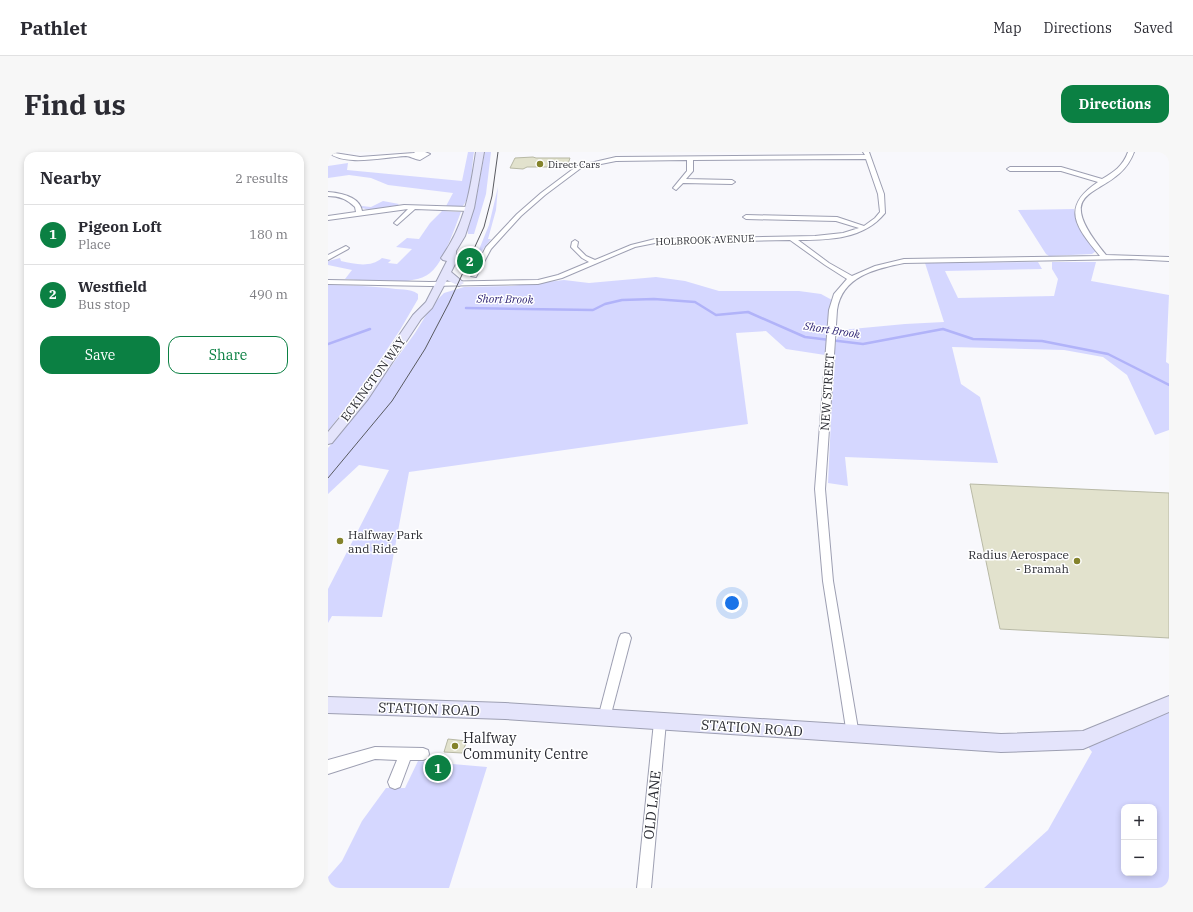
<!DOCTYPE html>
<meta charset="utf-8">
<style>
body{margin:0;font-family:"IBM Plex Serif",serif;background:#f7f7f7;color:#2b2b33}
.controls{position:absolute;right:12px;bottom:12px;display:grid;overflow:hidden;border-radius:8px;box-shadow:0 2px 6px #0003}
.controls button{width:36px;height:36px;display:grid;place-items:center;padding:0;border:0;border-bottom:1px solid #e1e1e2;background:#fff;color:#2b2b33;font:20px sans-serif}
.you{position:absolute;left:404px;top:451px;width:14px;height:14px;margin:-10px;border:3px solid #fff;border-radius:50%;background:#1a73e8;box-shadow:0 0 0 6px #1a73e833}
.badge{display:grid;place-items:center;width:26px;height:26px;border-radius:50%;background:#0b8043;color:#fff;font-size:13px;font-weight:700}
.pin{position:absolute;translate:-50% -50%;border:2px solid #fff;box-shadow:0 1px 4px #0006}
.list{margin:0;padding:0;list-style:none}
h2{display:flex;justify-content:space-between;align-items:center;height:52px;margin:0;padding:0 16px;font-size:17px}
h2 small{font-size:13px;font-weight:400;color:#7c7c81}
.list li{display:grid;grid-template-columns:26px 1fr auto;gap:12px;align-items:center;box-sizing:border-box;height:60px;padding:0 16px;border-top:1px solid #e1e1e2}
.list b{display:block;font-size:15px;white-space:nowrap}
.list p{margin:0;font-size:13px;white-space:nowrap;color:#7c7c81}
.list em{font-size:13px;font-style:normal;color:#7c7c81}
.actions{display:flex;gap:8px;padding:12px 16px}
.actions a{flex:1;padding:9px 0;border:1px solid #0b8043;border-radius:12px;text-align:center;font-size:14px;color:#0b8043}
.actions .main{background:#0b8043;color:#fff}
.map{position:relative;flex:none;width:841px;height:736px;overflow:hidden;border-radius:12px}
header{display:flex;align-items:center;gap:24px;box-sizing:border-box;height:56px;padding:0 20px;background:#fff;border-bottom:1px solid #e1e1e2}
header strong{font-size:19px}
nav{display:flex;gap:22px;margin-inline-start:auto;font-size:14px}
.intro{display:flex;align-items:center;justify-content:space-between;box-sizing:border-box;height:96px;padding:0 24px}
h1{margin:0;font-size:28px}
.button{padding:10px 18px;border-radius:12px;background:#0b8043;color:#fff;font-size:14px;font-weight:700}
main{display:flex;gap:24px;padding:0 24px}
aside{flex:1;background:#fff;border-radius:12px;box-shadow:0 2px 6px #0003}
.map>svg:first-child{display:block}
.green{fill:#d5d7ff;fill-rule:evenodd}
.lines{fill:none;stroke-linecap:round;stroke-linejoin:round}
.stream{stroke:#b1b3f9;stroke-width:2.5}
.building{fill:#e2e2cd;stroke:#b8b9a5}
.street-casing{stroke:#9d9fb2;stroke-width:2}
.secondary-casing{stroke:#9d9fb2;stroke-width:2}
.street{fill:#fff;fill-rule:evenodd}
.secondary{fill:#e4e4fb;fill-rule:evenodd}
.tram{stroke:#595a60;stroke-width:1}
.poi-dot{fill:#84832b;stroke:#fff;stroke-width:1.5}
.labels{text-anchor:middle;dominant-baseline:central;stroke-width:3;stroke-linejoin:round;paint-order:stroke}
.far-poi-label{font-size:10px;fill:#2b2c33;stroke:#fff;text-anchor:start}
.far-street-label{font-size:10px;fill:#2b2c33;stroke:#fff}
.far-water-label{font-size:11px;font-style:italic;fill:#302675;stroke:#fff}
.street-label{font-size:12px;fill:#2b2c33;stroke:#fff}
.poi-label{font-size:12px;fill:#2b2c33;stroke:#fff;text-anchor:start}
.near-street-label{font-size:14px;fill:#2b2c33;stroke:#fff}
.near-poi-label{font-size:14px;fill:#2b2c33;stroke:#fff;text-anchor:start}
</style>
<header>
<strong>Pathlet</strong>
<nav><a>Map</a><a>Directions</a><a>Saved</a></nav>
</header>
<div class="intro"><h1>Find us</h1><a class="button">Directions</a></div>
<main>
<aside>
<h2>Nearby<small>2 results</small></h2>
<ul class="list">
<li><span class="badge">1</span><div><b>Pigeon Loft</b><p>Place</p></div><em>180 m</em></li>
<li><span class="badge">2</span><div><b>Westfield</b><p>Bus stop</p></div><em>490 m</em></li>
</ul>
<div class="actions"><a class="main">Save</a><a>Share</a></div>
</aside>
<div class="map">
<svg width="841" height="736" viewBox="0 0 841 736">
<rect width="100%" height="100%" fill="#f8f8fc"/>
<!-- green -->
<g class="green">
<path d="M140 0H146C144 10 143 52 133 55 128 57 122 56 117 56L125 41 60 33 43 26 21 23 0 26V14L20 11 19 18 134 29Z"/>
<path d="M157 0H163L158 42 146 82H140L139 76 149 43Z"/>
<path d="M170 35 168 58 160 87H163L153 100H150L161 73Z"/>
<path d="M55 49 71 52 68 54 41 58 34 56V54L43 55Z"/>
<path d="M746 57 749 73 767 97 768 99 764 102 721 104 718 102 690 58Z"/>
<path d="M114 59 133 60C126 77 116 110 102 121 86 135 38 128 17 127L24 118 0 113V109L12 106 13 109C27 112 42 116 54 106L63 108 60 111 69 112 84 97 68 95 79 86 91 87 102 71Z"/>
<path d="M710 110 714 117 617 119 630 146 726 144 730 127 724 117V110H768L763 129 841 143 838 210 841 212V278L827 283 799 223 775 205 736 198 624 195 633 232 652 245 670 311 517 305 520 334 500 331 506 204 508 189 513 178 577 172 616 170 597 111Z"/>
<path d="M328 125 357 129 391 139H471L493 142 504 148 497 203 458 197 438 179 408 181 420 272 81 320 54 465 4 464 0 471V437L61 318 31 313 0 342V296L41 245 87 181 105 152 116 141 136 135 183 134 236 128 261 131Z"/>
<path d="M0 133C20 133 40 134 60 136 70 138 82 136 90 142V147L72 178 40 226 0 279Z"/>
<path d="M841 552V736H656L720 678 764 600 755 588ZM796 655H826V721H796Z"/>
<path d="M90 609 159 615 121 736H0V725L14 709 34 669 58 636H77Z"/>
</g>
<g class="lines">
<!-- stream -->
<g class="stream">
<path d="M138 156 265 158 277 152 294 148 326 147 367 150 388 163 420 160 477 185 535 192 615 177 645 187 714 189 780 202 841 233"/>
<path d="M0 192 42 177"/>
</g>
</g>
<!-- building -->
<g class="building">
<path d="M205 5 208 6H242L239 15H199L195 17 182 16 187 6Z"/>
<path d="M642 332 841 341V486L672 477Z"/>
<path d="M120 587 139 589 134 601 116 600Z"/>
</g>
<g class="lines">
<!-- street casing -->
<g class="street-casing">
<g id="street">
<path d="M0 0 32 5 86 1 87 0H97L102 2 92 8C86 7 82 4 78 4 57 5 16 15 0 0Z"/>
<path d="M535 0H541L556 42 557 61C536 87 502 88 470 88L501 111 524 124 547 114 576 107 772 104C748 75 732 55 770 30L733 19H682L679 17 682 15H733L774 27C786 20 795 14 800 0H806C788 50 715 27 778 103L841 105V109L803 107 576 111C547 117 514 124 509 158L497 337 505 429 531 583 530 587 525 589 520 587 519 583 495 429 487 337 501 158 506 142 519 127 497 113 462 88 327 91 307 95 234 126 210 132 102 134 0 132V128L102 130 210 128 230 123 261 110 254 106 243 95 244 90 247 88 250 90 249 95 258 104 267 108 303 93 327 87 487 84 515 81 531 76 508 69 418 67 415 65 418 63 509 65 536 74 547 66 552 60 550 42 538 7 365 8V19L358 27 404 28 407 30 404 32 355 31 348 38 345 36 359 19V8L288 9 253 16 217 43 193 64 163 97 148 125 143 124 158 95 189 62 213 41 249 14 288 5 537 3Z"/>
<path d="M0 40C13 41 32 45 34 59L76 53 141 55 144 57 141 59 87 57 69 73 66 71 80 57 0 68V64L28 60 27 55C19 47 11 44 0 44Z"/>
<path d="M18 94 21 96 20 97 0 108V103Z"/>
<path d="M297 481 301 482 303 486 282 566 280 570 276 572 272 570 270 566 291 486 293 482Z"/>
<path d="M332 564 336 566 338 570 323 736H309L326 570 328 566Z"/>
<path d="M47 595 95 596 100 598 101 602 100 606 95 608H82L72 635 67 637 62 635 60 630 69 608 47 607 0 622V608Z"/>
</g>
</g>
<!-- secondary casing -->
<g class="secondary-casing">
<g id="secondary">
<path d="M148 0H156L146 56 137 84 128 99 129 108 123 120 136 131 131 134 119 128 104 156 93 167 40 247 4 291 0 292V280L32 241 85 163 98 150 119 109 115 108 113 106C137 72 142 40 148 0Z"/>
<path d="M841 544V560L755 597 673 600 177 567 0 561V545L177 551 673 582 755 579Z"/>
</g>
</g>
<!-- street -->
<use href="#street" class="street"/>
<!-- secondary -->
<use href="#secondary" class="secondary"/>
<!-- tram -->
<path class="tram" d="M0 326 64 249 97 197 121 151 156 75 164 44 170 0"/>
</g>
<!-- markers -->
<g class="poi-dot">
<circle cx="212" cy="12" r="4"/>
<circle cx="12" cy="389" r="4"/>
<circle cx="749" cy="409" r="4"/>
<circle cx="127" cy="594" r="4"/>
</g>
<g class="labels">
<!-- far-poi labels -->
<g class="far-poi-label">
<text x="220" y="12">Direct Cars</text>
</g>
<!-- far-street labels -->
<g class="far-street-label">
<text transform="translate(377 88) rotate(-2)">HOLBROOK AVENUE</text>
</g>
<!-- far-water labels -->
<g class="far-water-label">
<text transform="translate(177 147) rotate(1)">Short Brook</text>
<text transform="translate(504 178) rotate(9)">Short Brook</text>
</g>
<!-- street labels -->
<g class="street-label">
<text transform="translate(45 227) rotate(-54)">ECKINGTON WAY</text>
<text transform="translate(499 240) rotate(-86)">NEW STREET</text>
</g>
<!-- poi labels -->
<g class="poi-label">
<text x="20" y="382">Halfway Park<tspan x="20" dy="14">and Ride</tspan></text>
<text x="741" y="402" text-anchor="end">Radius Aerospace<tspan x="741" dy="14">- Bramah</tspan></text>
</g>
<!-- near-street labels -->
<g class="near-street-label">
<text transform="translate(101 557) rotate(2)">STATION ROAD</text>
<text transform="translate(424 576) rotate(4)">STATION ROAD</text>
<text transform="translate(324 653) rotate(-84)">OLD LANE</text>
</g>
<!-- near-poi labels -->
<g class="near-poi-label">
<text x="135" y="586">Halfway<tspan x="135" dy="16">Community Centre</tspan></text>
</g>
</g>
</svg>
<div class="controls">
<button>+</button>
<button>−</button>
</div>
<div class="you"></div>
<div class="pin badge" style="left:110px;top:616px">1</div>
<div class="pin badge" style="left:142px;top:109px">2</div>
</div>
</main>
